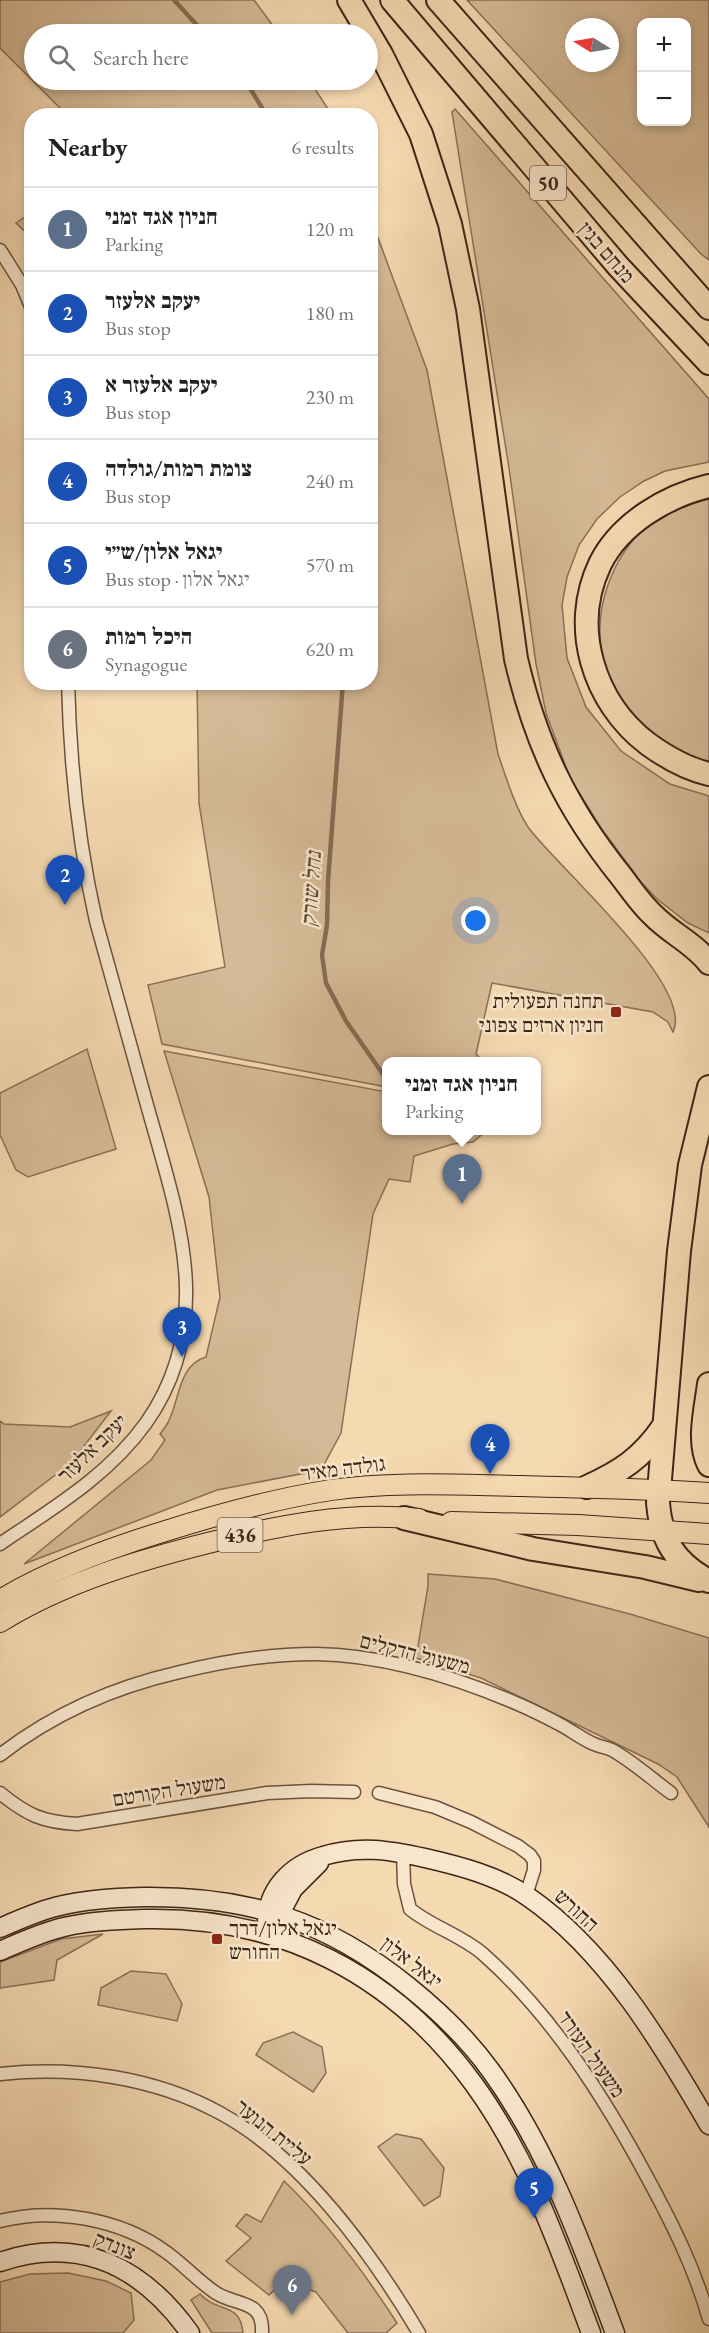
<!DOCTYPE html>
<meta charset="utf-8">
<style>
body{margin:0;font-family:"EB Garamond","Frank Ruhl Libre",serif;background:#f2f2f2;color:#222}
.controls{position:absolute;right:18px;top:18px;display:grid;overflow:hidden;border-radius:12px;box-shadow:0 3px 9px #0003}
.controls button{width:54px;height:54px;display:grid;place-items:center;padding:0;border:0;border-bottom:2px solid #e0e0e0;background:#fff;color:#222;font:30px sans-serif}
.compass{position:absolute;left:565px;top:18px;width:54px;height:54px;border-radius:50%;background:#fff;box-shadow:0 3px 9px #0003;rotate:281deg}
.you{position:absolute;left:476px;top:921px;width:21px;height:21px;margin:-15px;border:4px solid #fff;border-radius:50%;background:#1a73e8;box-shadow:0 0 0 9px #1a73e833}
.badge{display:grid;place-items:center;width:39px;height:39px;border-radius:50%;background:#8f2418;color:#fff;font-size:20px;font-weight:700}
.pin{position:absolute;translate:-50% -50px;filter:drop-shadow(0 2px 3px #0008)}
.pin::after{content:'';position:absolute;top:32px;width:21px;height:18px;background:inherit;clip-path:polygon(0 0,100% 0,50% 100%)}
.popup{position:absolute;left:382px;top:1057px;width:159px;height:78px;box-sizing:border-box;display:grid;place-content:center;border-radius:12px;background:#fff;filter:drop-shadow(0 2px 4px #0005);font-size:20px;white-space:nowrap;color:#767676}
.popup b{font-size:22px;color:#222}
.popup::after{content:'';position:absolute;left:50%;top:100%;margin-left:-12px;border:12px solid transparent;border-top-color:#fff}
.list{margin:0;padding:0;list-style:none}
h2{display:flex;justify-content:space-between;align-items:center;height:78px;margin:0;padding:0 24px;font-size:26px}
h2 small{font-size:20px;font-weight:400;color:#767676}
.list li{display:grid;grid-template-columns:39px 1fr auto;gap:18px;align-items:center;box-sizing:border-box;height:84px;padding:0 24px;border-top:2px solid #e0e0e0}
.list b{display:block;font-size:22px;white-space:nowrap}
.list p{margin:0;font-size:20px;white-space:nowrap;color:#767676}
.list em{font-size:20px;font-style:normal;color:#767676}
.icon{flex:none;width:33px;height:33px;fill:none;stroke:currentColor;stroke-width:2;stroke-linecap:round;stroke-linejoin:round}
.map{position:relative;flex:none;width:709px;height:2333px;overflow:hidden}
.search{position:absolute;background:#fff;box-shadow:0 3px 9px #0003;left:24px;top:24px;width:354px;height:66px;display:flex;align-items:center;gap:15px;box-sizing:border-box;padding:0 21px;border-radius:33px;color:#767676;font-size:22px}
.panel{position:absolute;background:#fff;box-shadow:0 3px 9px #0003;left:24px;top:108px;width:354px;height:582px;border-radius:24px}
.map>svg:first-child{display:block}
.green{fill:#d6ba97;stroke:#8a7057;stroke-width:1.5;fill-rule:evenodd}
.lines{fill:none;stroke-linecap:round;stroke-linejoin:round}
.stream{stroke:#876c54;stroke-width:4.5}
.street-casing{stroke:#6c523e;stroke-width:15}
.secondary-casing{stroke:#3e2517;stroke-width:21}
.primary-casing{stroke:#3e2517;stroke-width:22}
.highway-casing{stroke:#3e2517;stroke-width:26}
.street{stroke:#f8e6cc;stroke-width:12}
.secondary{stroke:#f8e6cc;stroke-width:18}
.primary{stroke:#f5d9b1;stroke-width:20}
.highway{stroke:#f5d9b1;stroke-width:22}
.poi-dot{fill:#8f2418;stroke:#f8e6cc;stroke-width:2}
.labels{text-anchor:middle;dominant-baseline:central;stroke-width:5;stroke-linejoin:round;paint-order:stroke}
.shield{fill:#f8e6cc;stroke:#765f4d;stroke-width:1.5}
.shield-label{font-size:20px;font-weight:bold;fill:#3e2517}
.street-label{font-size:21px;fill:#3e2517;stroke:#f8e6cc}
.poi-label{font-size:21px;fill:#3e2517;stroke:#f8e6cc;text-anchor:end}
.water-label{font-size:22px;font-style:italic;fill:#624936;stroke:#f8e6cc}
</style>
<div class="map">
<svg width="709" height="2333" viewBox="0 0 709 2333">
<rect width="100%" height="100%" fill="#f5d9b1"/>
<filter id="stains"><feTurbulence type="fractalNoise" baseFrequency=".00333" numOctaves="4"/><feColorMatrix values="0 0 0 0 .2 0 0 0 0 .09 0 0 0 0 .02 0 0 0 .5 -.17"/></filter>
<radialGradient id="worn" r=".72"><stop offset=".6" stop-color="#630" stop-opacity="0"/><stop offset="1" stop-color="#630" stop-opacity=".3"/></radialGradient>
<!-- green -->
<g class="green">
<path d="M0 0H254L279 34H34V80H309L332 115H67L0 48Z"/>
<path d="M467 0H709V260L701 254ZM642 22H686V122H642ZM574 27H610V63H574Z"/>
<path d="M455 109 709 399V462L665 471 644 481 620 497 597 519 579 545 567 577 562 605 567 658 586 707 621 751 670 784 709 796V933L688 923 657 899 641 882 601 828 570 778 546 713 536 664 509 468 452 112Z"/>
<path d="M31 213V237L16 223Z"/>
<path d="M371 219 427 370 498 754C506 777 515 807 528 827 554 864 696 986 673 1032L668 1022 653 1012 492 983 476 1054 483 1061 387 1062V1087L162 1044 148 985 225 967 199 803 197 683 370 682Z"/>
<path d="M709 499V764C697 759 682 755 671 747 648 732 622 707 610 680 585 620 609 552 661 514 674 505 694 502 709 499Z"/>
<path d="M87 1049 116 1149 28 1177 16 1170 0 1135V1093Z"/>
<path d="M164 1051 387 1092V1130L486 1131 473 1142 453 1144 414 1156 410 1182 389 1179 373 1214 341 1433 321 1470 217 1490 24 1564 151 1460 165 1440 160 1434C164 1429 168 1424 170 1418 180 1396 179 1365 206 1357L220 1297 209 1197Z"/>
<path d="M111 1411 71 1463 0 1517V1421L4 1424 70 1427Z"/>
<path d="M428 1574 495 1579 630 1614 709 1638V1827L677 1777 658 1764 481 1678 416 1658 428 1586Z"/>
<path d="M103 1934 57 1960 54 1980 0 1988V1962L61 1939Z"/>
<path d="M131 1971 166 1974 182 2004 177 2021 98 2005 101 1988Z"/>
<path d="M293 2032 322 2047 326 2073 313 2092 256 2055 263 2043Z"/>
<path d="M396 2134 421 2139 444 2168 440 2196 424 2206 378 2147Z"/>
<path d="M284 2181C328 2223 364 2272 397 2323L386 2333H348L316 2292 285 2280 269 2295 226 2261 251 2238 236 2226 246 2214 261 2222Z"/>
<path d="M68 2273 106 2281 131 2293 134 2320 123 2333H0V2282L30 2274Z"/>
<path d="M200 2294C218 2314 240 2301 243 2333H212L191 2300Z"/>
</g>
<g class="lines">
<!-- stream -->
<g class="stream">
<path d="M174 0 205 34"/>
<path d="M245 80 267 116"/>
<path d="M343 682 328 881 327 925 322 955 326 983 346 1021 387 1080"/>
</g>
<!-- street casing -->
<g class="street-casing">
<g id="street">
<path d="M0 250 22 285 32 309"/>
<path d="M0 1544C53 1508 108 1476 146 1423 218 1321 177 1213 147 1105 130 1044 113 983 96 921 78 842 70 764 68 682"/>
<path d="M0 1755C54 1713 114 1687 180 1672 224 1661 270 1654 316 1654 384 1655 455 1677 518 1704 532 1710 546 1717 559 1724 571 1730 582 1739 594 1744 600 1747 606 1747 612 1750 632 1761 652 1779 671 1793"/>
<path d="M0 1793C27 1815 42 1822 77 1824L267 1793 311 1791 354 1792"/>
<path d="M379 1793 435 1807 471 1822 518 1846 530 1855 534 1861V1870L526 1895"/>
<path d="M403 1853 404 1884 410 1909C432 1927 461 1935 483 1954 552 2015 604 2097 647 2177 673 2225 694 2267 709 2319"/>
<path d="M0 2074C74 2066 154 2077 220 2113 302 2157 372 2254 419 2333"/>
<path d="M0 2221C54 2207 121 2219 166 2252 183 2264 198 2281 216 2293 236 2306 264 2299 262 2333"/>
</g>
</g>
<!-- secondary casing -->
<g class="secondary-casing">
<g id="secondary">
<path d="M267 1923C267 1889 291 1865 323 1856 359 1845 389 1850 425 1858 460 1866 498 1876 527 1896 606 1950 662 2044 709 2125"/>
<path d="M274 1925 293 1889 319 1863"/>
<path d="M0 1928C18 1920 36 1912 55 1907 84 1899 116 1898 145 1897 249 1896 328 1921 409 1987 440 2012 468 2039 491 2071 548 2150 581 2242 615 2333"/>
<path d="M0 1951C21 1942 42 1932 64 1927 90 1921 118 1920 145 1919 280 1916 393 1974 473 2083 528 2158 559 2247 591 2333"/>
<path d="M0 2262C80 2235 143 2267 190 2333"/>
</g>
</g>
<!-- primary casing -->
<g class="primary-casing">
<g id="primary">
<path d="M451 1522 578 1525 709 1534"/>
<path d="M0 1600C50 1570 104 1550 159 1533 216 1515 273 1499 331 1490 394 1481 460 1485 523 1486 585 1488 647 1488 709 1493"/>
<path d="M0 1622C63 1583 136 1561 208 1543 277 1526 347 1511 419 1519"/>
</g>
</g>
<!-- highway casing -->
<g class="highway-casing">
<g id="highway">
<path d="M349 0 381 54 421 134 450 224 468 309 516 659C536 744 566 808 621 876 631 889 641 904 653 915 670 933 694 943 709 963"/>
<path d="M392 0 618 266 709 363"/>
<path d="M438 0 709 308"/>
<path d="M709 486C667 496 620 523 600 564 570 627 593 702 648 744 666 757 687 769 709 774"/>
<path d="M709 1087 690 1165 679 1251 658 1503C661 1540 675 1563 709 1581"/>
<path d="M709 1384C706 1409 697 1442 709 1465"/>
<path d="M587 1487C620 1472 642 1458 663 1427"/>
<path d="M404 1518 533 1549 645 1567 699 1580"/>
</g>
</g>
<!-- street -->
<use href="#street" class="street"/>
<!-- secondary -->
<use href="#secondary" class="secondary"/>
<!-- primary -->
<use href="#primary" class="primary"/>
<!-- highway -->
<use href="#highway" class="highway"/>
</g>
<!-- markers -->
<g class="poi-dot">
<rect x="610" y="1006" width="12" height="12" rx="3"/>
<rect x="211" y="1933" width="12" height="12" rx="3"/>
</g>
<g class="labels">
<!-- shield labels -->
<g class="shield">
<rect x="530" y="166" width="36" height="34" rx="4.5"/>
<rect x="217.5" y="1518" width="45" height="34" rx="4.5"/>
</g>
<g class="shield-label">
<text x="548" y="183">50</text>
<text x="240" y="1535">436</text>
</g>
<!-- street labels -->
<g class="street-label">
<text transform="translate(607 252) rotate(49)">מנחם בגין</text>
<text transform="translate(92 1448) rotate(-44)">יעקב אלעזר</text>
<text transform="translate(343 1468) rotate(-7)">גולדה מאיר</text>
<text transform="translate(415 1653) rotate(14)">משעול הדקלים</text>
<text transform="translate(169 1790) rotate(-9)">משעול הקורטם</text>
<text transform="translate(577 1910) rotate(43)">החורש</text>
<text transform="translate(412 1962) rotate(38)">יגאל אלון</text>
<text transform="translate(592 2054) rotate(55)">משעול העזרד</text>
<text transform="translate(274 2132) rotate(39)">עליית הנוער</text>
<text transform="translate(115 2245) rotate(22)">צונדק</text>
</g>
<!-- poi labels -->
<g class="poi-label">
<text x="604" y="1000">תחנה תפעולית<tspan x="604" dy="24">חניון ארזים צפוני</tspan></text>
<text x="229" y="1927" text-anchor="start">יגאל אלון/דרך<tspan x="229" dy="24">החורש</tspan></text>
</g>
<!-- water labels -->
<g class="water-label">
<text transform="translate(311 889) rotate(-86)">נחל שורק</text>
</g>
</g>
<rect width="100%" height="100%" filter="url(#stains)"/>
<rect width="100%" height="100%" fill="url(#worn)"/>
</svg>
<div class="controls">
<button>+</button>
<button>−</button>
</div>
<svg class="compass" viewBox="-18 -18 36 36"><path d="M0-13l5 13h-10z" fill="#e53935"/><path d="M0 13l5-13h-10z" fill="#767676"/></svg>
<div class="you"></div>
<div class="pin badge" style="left:462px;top:1204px;background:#5c6f8a">1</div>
<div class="popup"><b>חניון אגד זמני</b>Parking</div>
<div class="pin badge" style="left:65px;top:905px;background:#1a4fb4">2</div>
<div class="pin badge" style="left:182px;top:1357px;background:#1a4fb4">3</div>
<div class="pin badge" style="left:490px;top:1474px;background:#1a4fb4">4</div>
<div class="pin badge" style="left:534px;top:2218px;background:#1a4fb4">5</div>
<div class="pin badge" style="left:292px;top:2315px;background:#6b7280">6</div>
<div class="search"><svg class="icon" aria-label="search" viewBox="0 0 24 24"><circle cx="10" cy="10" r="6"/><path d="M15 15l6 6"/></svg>Search here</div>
<section class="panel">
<h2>Nearby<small>6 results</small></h2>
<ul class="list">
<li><span class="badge" style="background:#5c6f8a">1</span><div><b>חניון אגד זמני</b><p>Parking</p></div><em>120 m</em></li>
<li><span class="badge" style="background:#1a4fb4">2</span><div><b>יעקב אלעזר</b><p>Bus stop</p></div><em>180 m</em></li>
<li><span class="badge" style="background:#1a4fb4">3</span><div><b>יעקב אלעזר א</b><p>Bus stop</p></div><em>230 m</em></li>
<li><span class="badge" style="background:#1a4fb4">4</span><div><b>צומת רמות/גולדה</b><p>Bus stop</p></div><em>240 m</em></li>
<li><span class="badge" style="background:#1a4fb4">5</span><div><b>יגאל אלון/ש״י</b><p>Bus stop · יגאל אלון</p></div><em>570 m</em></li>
<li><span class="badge" style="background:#6b7280">6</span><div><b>היכל רמות</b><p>Synagogue</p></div><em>620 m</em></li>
</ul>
</section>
</div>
